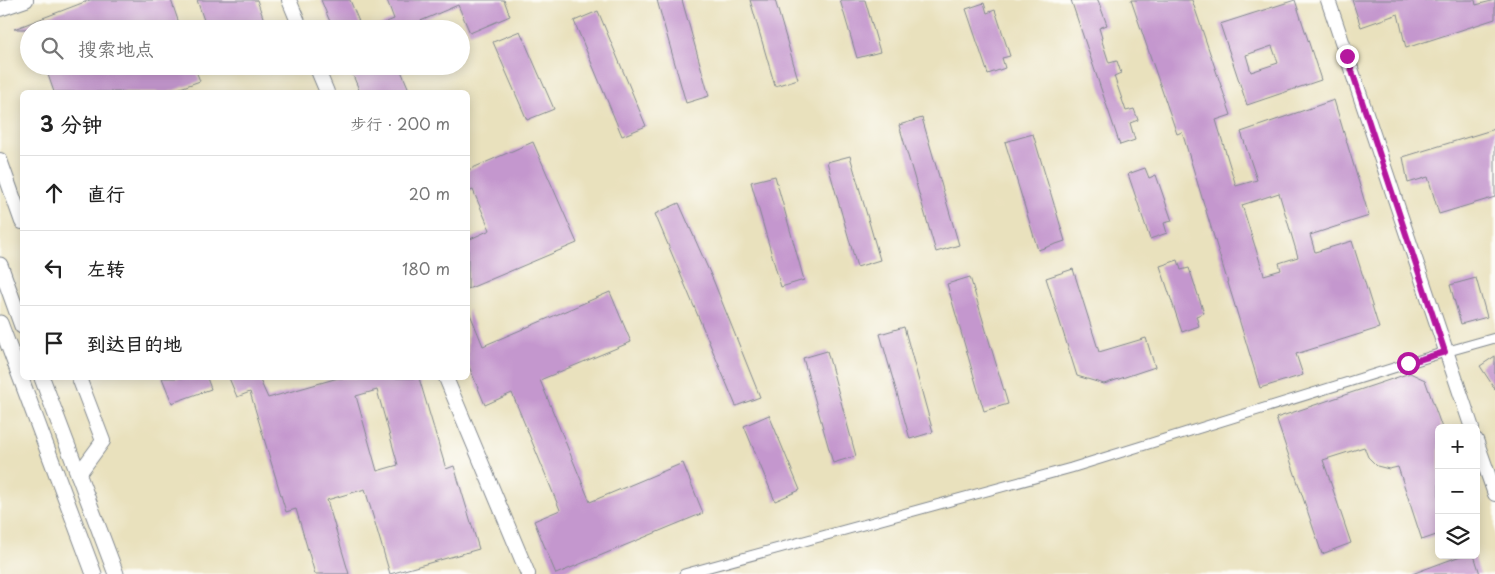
<!DOCTYPE html>
<html lang="zh">
<meta charset="utf-8">
<style>
body{margin:0;font-family:"Playpen Sans","LXGW WenKai TC",sans-serif;background:#f6f6f6;color:#222}
.controls{position:absolute;right:15px;bottom:15px;display:grid;overflow:hidden;border-radius:8px;box-shadow:0 2px 12px #0003}
.controls button{width:45px;height:45px;display:grid;place-items:center;padding:0;border:0;border-bottom:1px solid #e0e0e0;background:#fff;color:#222;font:25px sans-serif}
.stop{position:absolute;width:15px;height:15px;margin:-11px;border:4px solid #b5179e;border-radius:50%;background:#fff}
.stop.end{background:#b5179e;border-color:#fff;box-shadow:0 1px 5px #0008}
.list{margin:0;padding:0;list-style:none}
h2{display:flex;justify-content:space-between;align-items:center;height:65px;margin:0;padding:0 20px;font-size:21px}
h2 small{font-size:16px;font-weight:400;color:#767676}
.list li{display:grid;grid-template-columns:32px 1fr auto;gap:15px;align-items:center;box-sizing:border-box;height:75px;padding:0 20px;border-top:1px solid #e0e0e0}
.list b{display:block;font-size:19px;white-space:nowrap}
.list em{font-size:16px;font-style:normal;color:#767676}
.icon{flex:none;width:28px;height:28px;fill:none;stroke:currentColor;stroke-width:2;stroke-linecap:round;stroke-linejoin:round}
.map{position:relative;flex:none;width:1495px;height:574px;overflow:hidden}
.search{position:absolute;background:#fff;box-shadow:0 2px 12px #0003;left:20px;top:20px;width:450px;height:55px;display:flex;align-items:center;gap:12px;box-sizing:border-box;padding:0 18px;border-radius:28px;color:#767676;font-size:19px}
.panel{position:absolute;background:#fff;box-shadow:0 2px 12px #0003;left:20px;top:90px;width:450px;height:290px;border-radius:8px}
.map>svg:first-child{display:block}
.building{fill:#c497ce;fill-rule:evenodd}
.lines{fill:none;stroke-linecap:round;stroke-linejoin:round}
.street-casing{stroke:#82888e;stroke-width:11}
.secondary-casing{stroke:#82888e;stroke-width:16}
.primary-casing{stroke:#82888e;stroke-width:17}
.street{stroke:#fff;stroke-width:9}
.secondary{stroke:#fff;stroke-width:14}
.primary{stroke:#fff;stroke-width:15}
.route{stroke:#b5179e;stroke-width:6}
</style>
<div class="map">
<svg width="1495" height="574" viewBox="0 0 1495 574">
<rect width="100%" height="100%" fill="#fdfcf7"/>
<filter id="ink" filterUnits="userSpaceOnUse"><feTurbulence type="fractalNoise" baseFrequency=".02" numOctaves="2"/><feDisplacementMap in="SourceGraphic" scale="10" xChannelSelector="R" yChannelSelector="G"/><feConvolveMatrix kernelMatrix="1 2 1 2 8 2 1 2 1" color-interpolation-filters="sRGB"/></filter>
<filter id="wash" filterUnits="userSpaceOnUse"><feTurbulence type="fractalNoise" baseFrequency=".0096" numOctaves="4" result="noise"/><feDisplacementMap in="SourceGraphic" scale="20" xChannelSelector="R" yChannelSelector="G"/><feGaussianBlur stdDeviation="1.12" result="paint"/><feColorMatrix in="noise" values="0 0 0 0 0 0 0 0 0 0 0 0 0 0 0 0 0 1.4 0 .05"/><feComposite in="paint" operator="in"/></filter>
<g filter="url(#wash)">
<rect width="100%" height="100%" fill="#e9e1bd"/>
<g id="blocks">
<!-- building -->
<g class="building">
<path d="M90 0H171L181 29H14Z"/>
<path d="M197 0H257L267 29H207Z"/>
<path d="M321 0H350L362 29H333Z"/>
<path d="M387 0H504L510 16 470 33 458 5 402 29H370L394 19Z"/>
<path d="M657 0H682L709 96 686 103Z"/>
<path d="M750 0H775L798 79 775 86Z"/>
<path d="M840 0H865L880 52 857 58Z"/>
<path d="M1071 0H1098L1107 25 1099 28 1102 38H1101L1109 63 1117 61 1121 73 1114 76 1126 111 1134 109 1138 120 1130 123 1135 140 1120 145Z"/>
<path d="M1131 0H1192L1231 115 1216 120 1236 186 1257 180 1241 132 1334 100 1369 216 1310 235 1315 252 1352 241 1379 328 1296 354 1303 375 1260 388 1182 132 1177 134ZM1279 193 1298 257 1279 263 1281 270 1264 275 1242 205Z"/>
<path d="M1295 0 1321 80 1247 105 1220 24ZM1272 46 1278 63 1251 72 1246 55Z"/>
<path d="M1352 0H1475L1476 5 1495 0V19L1406 48 1398 14 1361 27Z"/>
<path d="M984 3 987 13 995 10 1010 56 1002 58 1005 68 988 74 966 9Z"/>
<path d="M598 11 646 126 622 136 574 21Z"/>
<path d="M520 31 554 109 527 120 493 42Z"/>
<path d="M45 66H194L200 81 169 92H54Z"/>
<path d="M349 66H399L410 92H360Z"/>
<path d="M922 118 959 245 936 252 899 125Z"/>
<path d="M1495 129V197L1439 214 1428 177 1408 183 1403 157Z"/>
<path d="M1033 134 1065 241 1038 250 1005 142Z"/>
<path d="M533 142 577 243 468 289V240L490 230 473 190 468 192V170Z"/>
<path d="M850 156 880 260 857 267 827 162Z"/>
<path d="M1145 168 1149 178 1156 175 1172 221 1164 223 1167 233 1150 239 1128 174Z"/>
<path d="M775 176 804 280 781 287 751 182Z"/>
<path d="M679 203 714 282 760 397 736 406 655 214Z"/>
<path d="M1178 260 1181 270 1189 268 1204 313 1196 316 1199 326 1182 332 1160 266Z"/>
<path d="M1073 269 1099 352 1146 338 1155 367 1104 384 1077 376 1046 278Z"/>
<path d="M970 277 1008 404 984 411 947 284Z"/>
<path d="M1476 278 1487 317 1461 324 1450 285Z"/>
<path d="M610 292 631 342 540 380 590 502 683 463 703 513 556 574 534 521 560 510 512 393 485 405 468 364V309L483 346Z"/>
<path d="M904 327 933 432 910 439 880 334Z"/>
<path d="M827 351 856 456 833 463 803 358Z"/>
<path d="M1495 356V389L1480 366Z"/>
<path d="M1410 373 1425 380 1442 428H1439V534L1422 540 1398 467 1389 469 1377 466 1368 457 1364 447 1323 460 1351 543 1322 554 1276 418Z"/>
<path d="M162 378H207L211 389 172 403Z"/>
<path d="M229 378H259L268 398 338 378H419L446 469 454 466 479 549 390 574 365 489 327 500 349 574H315L296 509 286 512 250 392 237 397ZM377 390 398 465 377 471 356 396Z"/>
<path d="M769 415 800 490 775 501 744 426Z"/>
<path d="M1463 555H1474L1480 574H1412Z"/>
</g>
</g>
</g>
<g filter="url(#ink)">
<use href="#blocks" fill-opacity="0" stroke="#82888e" stroke-width="1"/>
<g class="lines">
<!-- street casing -->
<g class="street-casing">
<path id="street" d="M684 574 1071 468 1445 352 1495 338"/>
</g>
<!-- secondary casing -->
<g class="secondary-casing">
<g id="secondary">
<path d="M289 0 301 29"/>
<path d="M1328 0 1472 428"/>
<path d="M0 9 26 0"/>
<path d="M316 66 327 92"/>
<path d="M0 160 22 222"/>
<path d="M446 378 528 574"/>
<path d="M1476 440 1495 494"/>
<path d="M78 475 103 441 79 378"/>
</g>
</g>
<!-- primary casing -->
<g class="primary-casing">
<g id="primary">
<path d="M0 265 22 326"/>
<path d="M0 323 94 574"/>
<path d="M42 378 116 574"/>
</g>
</g>
<!-- street -->
<use href="#street" class="street"/>
<!-- secondary -->
<use href="#secondary" class="secondary"/>
<!-- primary -->
<use href="#primary" class="primary"/>
</g>
</g>
<g class="lines" filter="url(#ink)">
<!-- route -->
<path class="route" d="M1347 56 1445 352 1408 363"/>
</g>
</svg>
<div class="controls">
<button>+</button>
<button>−</button>
<button><svg class="icon" aria-label="layers" viewBox="0 0 24 24"><path d="M12 4l9 5-9 5-9-5zM3 14l9 5 9-5"/></svg></button>
</div>
<div class="stop" style="left:1408px;top:363px"></div>
<div class="stop end" style="left:1347px;top:56px"></div>
<div class="search"><svg class="icon" aria-label="search" viewBox="0 0 24 24"><circle cx="10" cy="10" r="6"/><path d="M15 15l6 6"/></svg>搜索地点</div>
<section class="panel">
<h2>3 分钟<small>步行 · 200 m</small></h2>
<ul class="list">
<li><svg class="icon" aria-label="ahead" viewBox="0 0 24 24"><path d="M12 20V5M6 11l6-6 6 6"/></svg><div><b>直行</b></div><em>20 m</em></li>
<li><svg class="icon" aria-label="left" viewBox="0 0 24 24"><path d="M17 20v-9H6M10 6l-5 5 5 5"/></svg><div><b>左转</b></div><em>180 m</em></li>
<li><svg class="icon" aria-label="arrive" viewBox="0 0 24 24"><path d="M6 21V4h12l-3 4 3 4H6"/></svg><div><b>到达目的地</b></div></li>
</ul>
</section>
</div>
